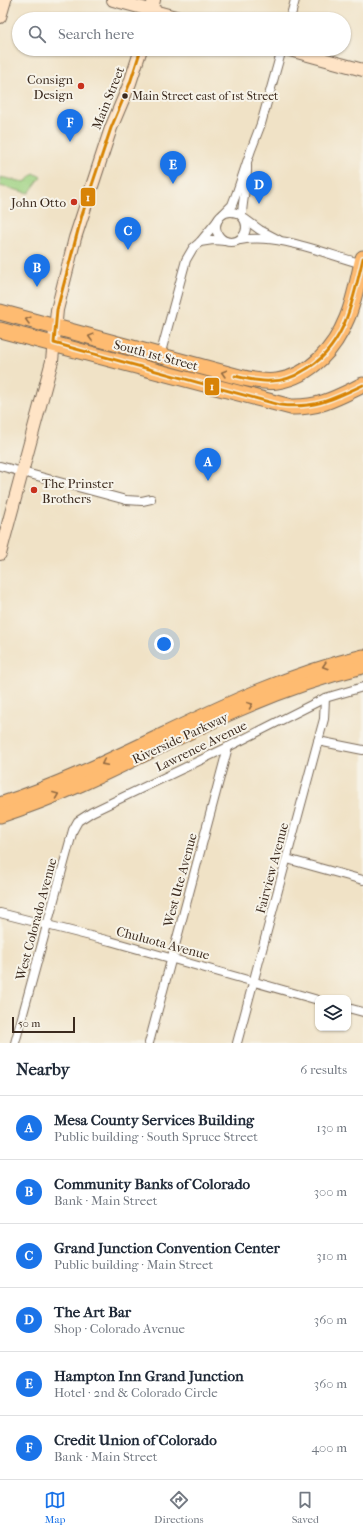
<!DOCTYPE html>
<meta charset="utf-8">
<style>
body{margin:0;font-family:"IM FELL French Canon",serif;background:#f2f2f3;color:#1f2937}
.controls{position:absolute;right:12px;bottom:12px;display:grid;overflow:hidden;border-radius:8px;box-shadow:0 1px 3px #0004}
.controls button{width:36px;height:36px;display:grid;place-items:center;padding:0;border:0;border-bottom:1px solid #e0e1e3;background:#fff;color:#1f2937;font:20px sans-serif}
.scale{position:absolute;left:12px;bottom:10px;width:63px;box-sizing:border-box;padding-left:4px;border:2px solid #3b2a1e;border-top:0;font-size:11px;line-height:14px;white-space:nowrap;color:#3b2a1e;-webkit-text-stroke:3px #f7f3e8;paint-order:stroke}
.you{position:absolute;left:164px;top:644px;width:14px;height:14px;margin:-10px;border:3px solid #fff;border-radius:50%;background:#1a73e8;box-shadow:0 0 0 6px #1a73e833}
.badge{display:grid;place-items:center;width:26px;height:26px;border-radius:50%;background:#1a73e8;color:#fff;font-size:13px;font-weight:700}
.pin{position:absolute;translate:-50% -33px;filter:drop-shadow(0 1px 2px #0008)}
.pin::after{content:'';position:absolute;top:21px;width:14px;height:12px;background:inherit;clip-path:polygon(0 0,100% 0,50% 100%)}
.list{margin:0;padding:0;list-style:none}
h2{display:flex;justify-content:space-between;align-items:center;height:52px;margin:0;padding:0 16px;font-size:17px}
h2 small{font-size:13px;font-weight:400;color:#747a83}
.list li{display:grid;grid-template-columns:26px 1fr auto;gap:12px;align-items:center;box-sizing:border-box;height:64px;padding:0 16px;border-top:1px solid #e0e1e3}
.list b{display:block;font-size:15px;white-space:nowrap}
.list p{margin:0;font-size:13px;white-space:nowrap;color:#747a83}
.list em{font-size:13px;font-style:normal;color:#747a83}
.icon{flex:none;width:22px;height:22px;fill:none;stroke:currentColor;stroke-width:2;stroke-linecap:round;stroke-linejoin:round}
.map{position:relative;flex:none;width:363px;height:1043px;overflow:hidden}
.search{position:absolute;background:#fff;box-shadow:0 1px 3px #0004;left:12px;right:12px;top:12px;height:44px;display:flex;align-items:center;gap:10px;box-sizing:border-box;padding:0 14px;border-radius:22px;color:#747a83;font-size:15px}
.sheet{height:436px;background:#fff}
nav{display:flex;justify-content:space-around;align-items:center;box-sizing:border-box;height:56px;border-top:1px solid #e0e1e3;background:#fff;font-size:11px;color:#747a83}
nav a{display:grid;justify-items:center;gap:2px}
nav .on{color:#1a73e8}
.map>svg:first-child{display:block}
.green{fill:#9ed282;stroke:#6c7e50}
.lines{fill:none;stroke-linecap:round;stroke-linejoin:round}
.street-casing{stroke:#7a6a59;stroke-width:10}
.secondary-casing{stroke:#7a6a59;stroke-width:14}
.primary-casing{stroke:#7a6a59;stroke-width:15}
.highway-casing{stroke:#7a6a59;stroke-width:17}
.street{stroke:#fff;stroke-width:8}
.secondary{stroke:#ffe4c6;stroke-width:12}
.primary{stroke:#febb71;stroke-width:13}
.highway{stroke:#febb71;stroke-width:15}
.bus-1-casing{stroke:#f7f3e8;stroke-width:6}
.bus-1{stroke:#d88306;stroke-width:3}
.oneway{stroke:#936b43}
.poi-dot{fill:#c8321e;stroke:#f7f3e8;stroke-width:1.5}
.bus-dot{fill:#3b2a1e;stroke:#f7f3e8;stroke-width:1.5}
.labels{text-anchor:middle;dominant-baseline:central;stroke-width:4;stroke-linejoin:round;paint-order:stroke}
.bus-label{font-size:12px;fill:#3b2a1e;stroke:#f7f3e8;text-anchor:start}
.poi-label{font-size:13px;fill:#3b2a1e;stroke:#f7f3e8;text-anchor:end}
.street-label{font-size:13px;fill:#3b2a1e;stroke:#f7f3e8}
.line-badge{stroke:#f7f3e8;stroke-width:1.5}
.badge-label{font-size:11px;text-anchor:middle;font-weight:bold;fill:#fff}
</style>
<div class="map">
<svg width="363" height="1043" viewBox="0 0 363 1043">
<rect width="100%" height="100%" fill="#f7f3e8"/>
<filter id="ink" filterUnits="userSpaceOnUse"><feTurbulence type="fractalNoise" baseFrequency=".025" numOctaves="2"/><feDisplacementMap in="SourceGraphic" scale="8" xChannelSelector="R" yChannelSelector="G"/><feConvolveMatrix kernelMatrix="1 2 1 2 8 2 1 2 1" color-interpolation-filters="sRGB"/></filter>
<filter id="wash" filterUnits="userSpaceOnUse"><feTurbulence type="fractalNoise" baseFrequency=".012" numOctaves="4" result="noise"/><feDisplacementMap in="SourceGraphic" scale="16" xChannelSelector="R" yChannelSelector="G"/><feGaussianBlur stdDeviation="0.9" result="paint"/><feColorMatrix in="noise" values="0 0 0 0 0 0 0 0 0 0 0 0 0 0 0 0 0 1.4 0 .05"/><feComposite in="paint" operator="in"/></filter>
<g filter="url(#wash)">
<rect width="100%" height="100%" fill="#f0e2c6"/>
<!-- green -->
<path class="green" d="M34 173 41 177 29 193 0 186V177L24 182 28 180Z"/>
</g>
<g filter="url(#ink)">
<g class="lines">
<!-- street casing -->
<g class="street-casing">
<g id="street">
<path d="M290 19 295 0"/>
<circle cx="231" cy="227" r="15"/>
<path d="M223 214 232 205 237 192 251 150 261 124 282 49"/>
<path d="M242 216C242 199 248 183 247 165"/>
<path d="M245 219 260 230 279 240"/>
<path d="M240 240C279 233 325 254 363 264"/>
<path d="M200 242 213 240 225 241"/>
<path d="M160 356 186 260 193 248 200 242 218 220"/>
<path d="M0 466 126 500 142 501 151 499"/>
<path d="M318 741 363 750"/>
<path d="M287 859 363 880"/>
<path d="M0 913 110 941 318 1000"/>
<path d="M348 1008 363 1012"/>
<path d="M15 1043 73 830 78 821 92 812 228 747 325 698 363 687"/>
<path d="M149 1043 228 747"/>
<path d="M237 1043 318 741 324 719 325 698"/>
</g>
</g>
<!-- secondary casing -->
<g class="secondary-casing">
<g id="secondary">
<path d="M113 0 183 19"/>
<path d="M0 17 5 0"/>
<path d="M149 19 154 0"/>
<path d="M286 49 363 70"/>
<path d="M0 554 52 361 57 310 75 238 111 128 130 83 141 49"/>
</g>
</g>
<!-- primary casing -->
<g class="primary-casing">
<g id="primary">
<path d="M0 804C126 763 233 687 363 656"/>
<path d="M0 816C76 792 147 752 220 718 266 697 314 679 363 667"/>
</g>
</g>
<!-- highway casing -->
<g class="highway-casing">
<g id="highway">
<path d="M0 312 232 375C246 379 262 383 277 381 311 376 335 348 347 318 355 299 358 278 363 258"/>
<path d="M0 330 291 407C320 408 338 397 363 385"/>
</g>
</g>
<!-- street -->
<use href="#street" class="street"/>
<!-- secondary -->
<use href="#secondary" class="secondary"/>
<!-- primary -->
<use href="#primary" class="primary"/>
<!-- highway -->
<use href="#highway" class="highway"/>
<!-- bus-1 casing -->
<g class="bus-1-casing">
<g id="bus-1">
<path d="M141 49 130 83 111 128 82 215 57 310 54 343 280 405C315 409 333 399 363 385"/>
<path d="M235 376C247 379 259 382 271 381 283 381 294 377 303 371 345 349 353 300 363 258"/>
</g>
</g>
<!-- bus-1 -->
<use href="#bus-1" class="bus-1"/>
</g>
<!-- one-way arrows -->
<defs><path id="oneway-chevron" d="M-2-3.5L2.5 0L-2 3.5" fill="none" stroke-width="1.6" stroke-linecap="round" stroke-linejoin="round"/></defs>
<g class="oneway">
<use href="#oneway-chevron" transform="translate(28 320) rotate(-165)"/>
<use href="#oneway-chevron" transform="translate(91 337) rotate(-165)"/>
<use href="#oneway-chevron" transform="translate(224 373) rotate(-164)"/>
<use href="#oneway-chevron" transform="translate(325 666) rotate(163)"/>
<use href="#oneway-chevron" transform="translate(250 705) rotate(-22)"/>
<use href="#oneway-chevron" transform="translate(104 763) rotate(154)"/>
<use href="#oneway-chevron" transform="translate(56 795) rotate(-22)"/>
</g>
</g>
<!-- markers -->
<g class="poi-dot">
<circle cx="81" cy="86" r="4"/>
<circle cx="74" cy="202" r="4"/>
<circle cx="34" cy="490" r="4"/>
</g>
<circle class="bus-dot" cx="125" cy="96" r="3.5"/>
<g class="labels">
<!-- bus labels -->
<g class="bus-label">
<text x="132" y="96">Main Street east of 1st Street</text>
</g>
<!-- poi labels -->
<g class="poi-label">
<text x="73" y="79">Consign<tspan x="73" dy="15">Design</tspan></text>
<text x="66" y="202">John Otto</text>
<text x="42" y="483" text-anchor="start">The Prinster<tspan x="42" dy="15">Brothers</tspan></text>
</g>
<!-- street labels -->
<g class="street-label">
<text transform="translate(108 98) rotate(-68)">Main Street</text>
<text transform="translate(156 355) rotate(15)">South 1st Street</text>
<text transform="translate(180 738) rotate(-25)">Riverside Parkway</text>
<text transform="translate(201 746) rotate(-26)">Lawrence Avenue</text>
<text transform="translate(272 868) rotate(-75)">Fairview Avenue</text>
<text transform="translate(180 880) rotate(-75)">West Ute Avenue</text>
<text transform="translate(36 919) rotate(-75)">West Colorado Avenue</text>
<text transform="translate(163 943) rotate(15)">Chuluota Avenue</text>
</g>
</g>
<g class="line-badge">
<rect x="80" y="187" width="16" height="20" rx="4" fill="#d88306"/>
<rect x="204" y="377" width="16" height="19" rx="4" fill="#d88306"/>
</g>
<g class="badge-label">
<text x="88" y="201">1</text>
<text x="212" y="390">1</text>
</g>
</svg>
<div class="controls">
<button><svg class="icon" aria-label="layers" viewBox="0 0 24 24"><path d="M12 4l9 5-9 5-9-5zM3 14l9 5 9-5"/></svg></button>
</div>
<div class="scale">50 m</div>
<div class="you"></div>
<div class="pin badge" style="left:208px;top:481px">A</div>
<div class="pin badge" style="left:37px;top:287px">B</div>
<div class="pin badge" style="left:128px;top:250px">C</div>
<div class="pin badge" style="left:259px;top:204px">D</div>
<div class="pin badge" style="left:173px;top:184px">E</div>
<div class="pin badge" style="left:70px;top:142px">F</div>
<div class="search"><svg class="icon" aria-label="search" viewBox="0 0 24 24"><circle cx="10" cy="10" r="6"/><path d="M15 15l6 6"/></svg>Search here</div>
</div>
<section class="sheet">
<h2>Nearby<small>6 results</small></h2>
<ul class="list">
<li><span class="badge">A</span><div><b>Mesa County Services Building</b><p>Public building · South Spruce Street</p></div><em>130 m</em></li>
<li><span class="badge">B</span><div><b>Community Banks of Colorado</b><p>Bank · Main Street</p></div><em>300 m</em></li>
<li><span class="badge">C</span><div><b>Grand Junction Convention Center</b><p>Public building · Main Street</p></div><em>310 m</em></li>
<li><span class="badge">D</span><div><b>The Art Bar</b><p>Shop · Colorado Avenue</p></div><em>360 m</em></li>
<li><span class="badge">E</span><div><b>Hampton Inn Grand Junction</b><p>Hotel · 2nd &amp; Colorado Circle</p></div><em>360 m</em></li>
<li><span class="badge">F</span><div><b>Credit Union of Colorado</b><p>Bank · Main Street</p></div><em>400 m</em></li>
</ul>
</section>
<nav>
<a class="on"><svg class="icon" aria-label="map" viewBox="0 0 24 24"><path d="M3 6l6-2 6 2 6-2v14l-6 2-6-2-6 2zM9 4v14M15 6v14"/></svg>Map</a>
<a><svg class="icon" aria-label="directions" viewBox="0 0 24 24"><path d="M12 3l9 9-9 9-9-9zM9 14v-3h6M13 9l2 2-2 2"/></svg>Directions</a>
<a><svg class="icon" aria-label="saved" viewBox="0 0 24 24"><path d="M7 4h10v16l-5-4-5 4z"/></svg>Saved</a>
</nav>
